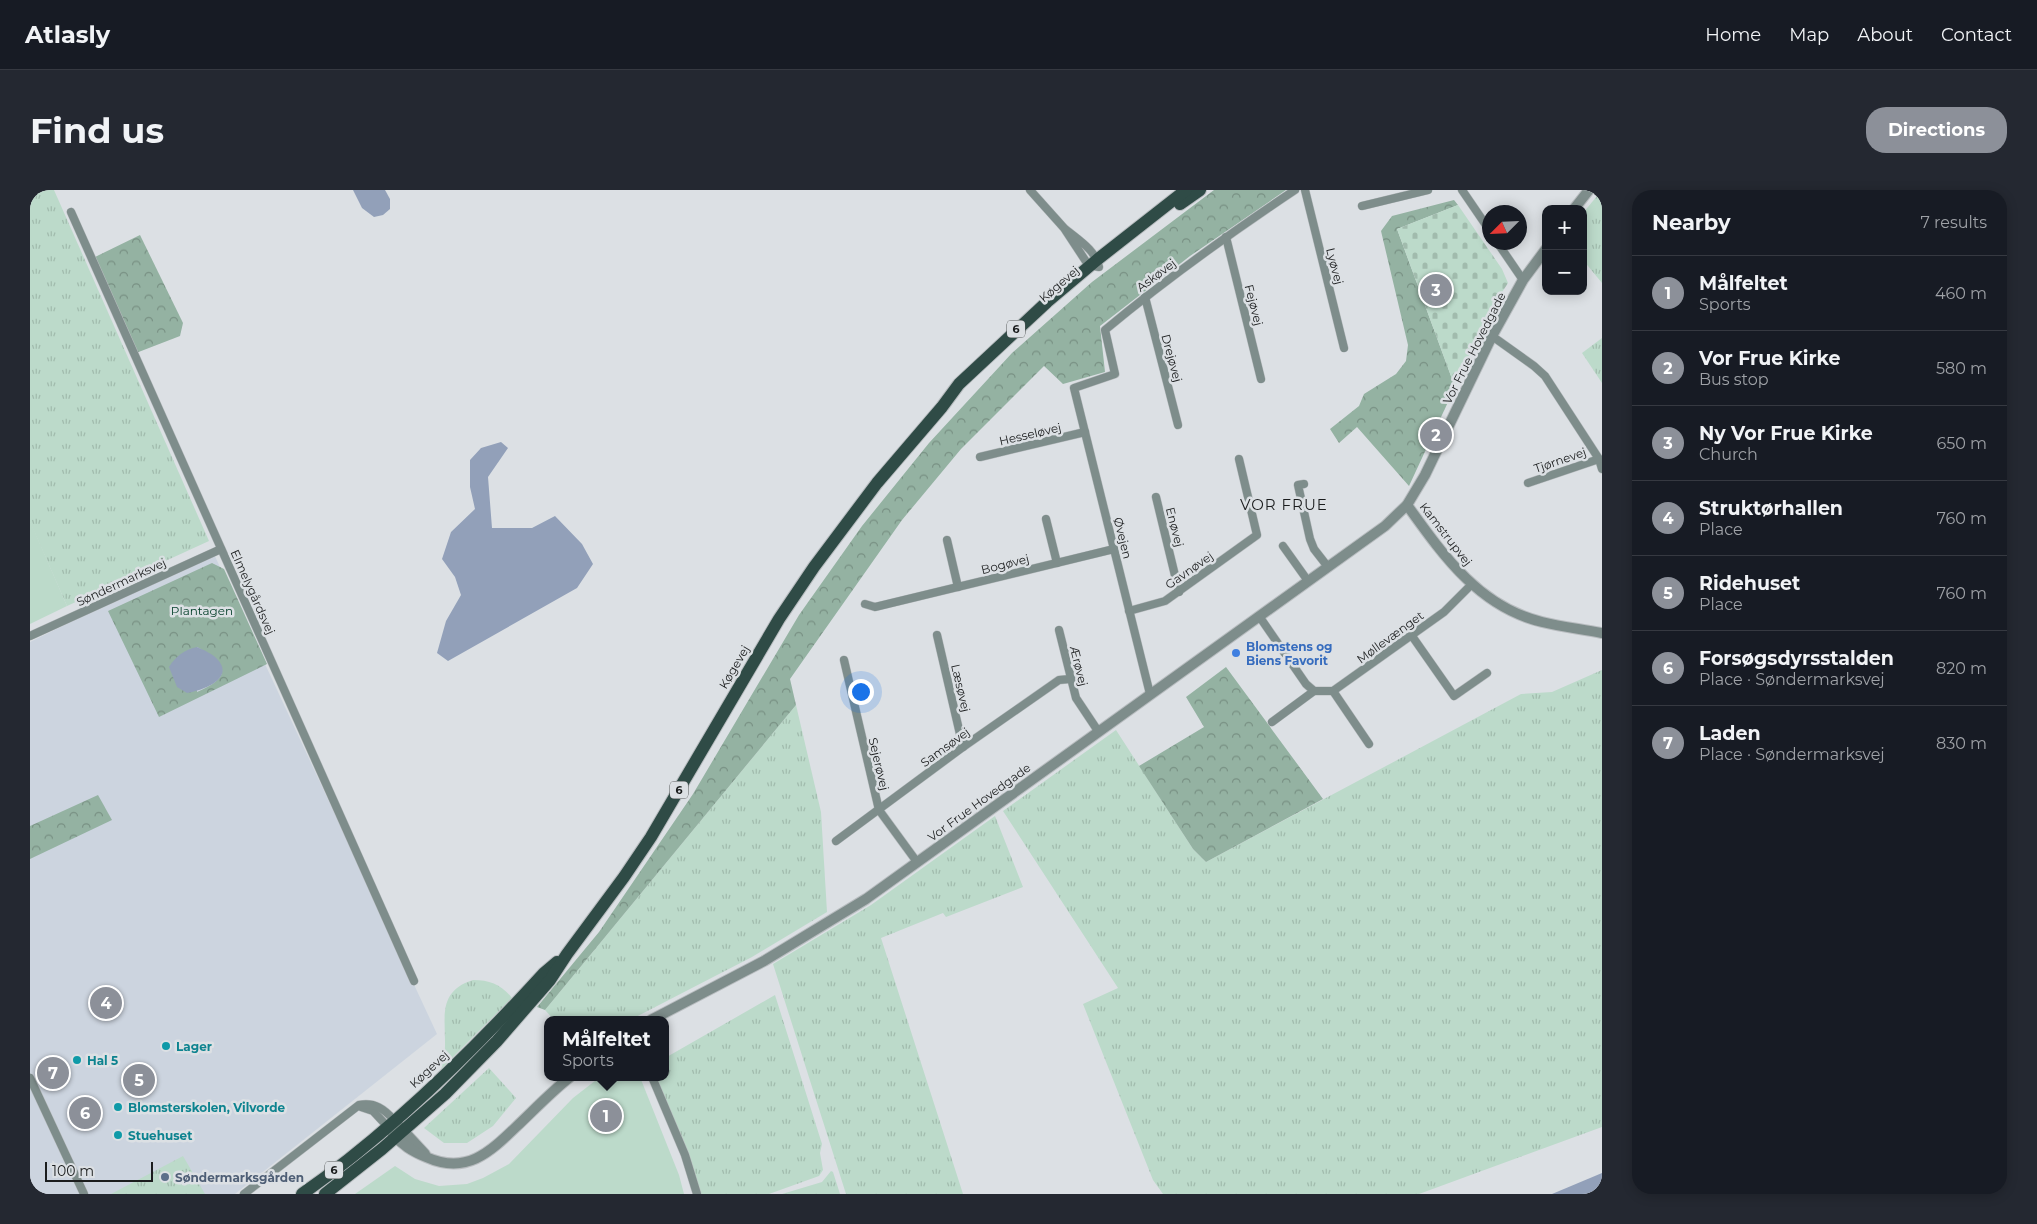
<!DOCTYPE html>
<meta charset="utf-8">
<style>
body{margin:0;font-family:Montserrat,sans-serif;background:#242831;color:#f1f3f6}
.controls{position:absolute;right:15px;top:15px;display:grid;overflow:hidden;border-radius:10px;box-shadow:0 2px 12px #0003}
.controls button{width:45px;height:45px;display:grid;place-items:center;padding:0;border:0;border-bottom:1px solid #363941;background:#171b24;color:#f1f3f6;font:25px sans-serif}
.compass{position:absolute;left:1452px;top:15px;width:45px;height:45px;border-radius:50%;background:#171b24;box-shadow:0 2px 12px #0003;rotate:246deg}
.scale{position:absolute;left:15px;bottom:12px;width:108px;box-sizing:border-box;padding-left:5px;border:2px solid #1b1d1e;border-top:0;font-size:14px;line-height:18px;white-space:nowrap;color:#1b1d1e;-webkit-text-stroke:4px #dce0e4;paint-order:stroke}
.you{position:absolute;left:830px;top:501px;width:18px;height:18px;margin:-12px;border:4px solid #fff;border-radius:50%;background:#1a73e8;box-shadow:0 0 0 8px #1a73e833}
.badge{display:grid;place-items:center;width:32px;height:32px;border-radius:50%;background:#8c9099;color:#fff;font-size:16px;font-weight:700}
.pin{position:absolute;translate:-50% -50%;border:2px solid #fff;box-shadow:0 1px 5px #0006}
.popup{position:absolute;left:514px;top:826px;width:125px;height:65px;box-sizing:border-box;display:grid;place-content:center;border-radius:10px;background:#171b24;filter:drop-shadow(0 1px 4px #0005);font-size:16px;white-space:nowrap;color:#9ea1a6}
.popup b{font-size:19px;color:#f1f3f6}
.popup::after{content:'';position:absolute;left:50%;top:100%;margin-left:-10px;border:10px solid transparent;border-top-color:#171b24}
.list{margin:0;padding:0;list-style:none}
h2{display:flex;justify-content:space-between;align-items:center;height:65px;margin:0;padding:0 20px;font-size:21px}
h2 small{font-size:16px;font-weight:400;color:#9ea1a6}
.list li{display:grid;grid-template-columns:32px 1fr auto;gap:15px;align-items:center;box-sizing:border-box;height:75px;padding:0 20px;border-top:1px solid #363941}
.list b{display:block;font-size:19px;white-space:nowrap}
.list p{margin:0;font-size:16px;white-space:nowrap;color:#9ea1a6}
.list em{font-size:16px;font-style:normal;color:#9ea1a6}
.map{position:relative;flex:none;width:1572px;height:1004px;overflow:hidden;border-radius:20px}
header{display:flex;align-items:center;gap:30px;box-sizing:border-box;height:70px;padding:0 25px;background:#171b24;border-bottom:1px solid #363941}
header strong{font-size:24px}
nav{display:flex;gap:28px;margin-inline-start:auto;font-size:18px}
.intro{display:flex;align-items:center;justify-content:space-between;box-sizing:border-box;height:120px;padding:0 30px}
h1{margin:0;font-size:35px}
.button{padding:12px 22px;border-radius:20px;background:#8c9099;color:#fff;font-size:18px;font-weight:700}
main{display:flex;gap:30px;padding:0 30px}
aside{flex:1;background:#171b24;border-radius:20px;box-shadow:0 2px 12px #0003}
.map>svg:first-child{display:block}
.built{fill:#ccd4df}
.grass{fill:url(#grass-tufts)}
.forest{fill:url(#forest-crowns);fill-rule:evenodd}
.cemetery{fill:url(#cemetery-stones)}
.garden{fill:#bcdaca}
.water{fill:#92a0b9}
.lines{fill:none;stroke-linecap:round;stroke-linejoin:round}
.minor-casing{stroke:#b9bdc0;stroke-width:9}
.tertiary-casing{stroke:#b9bdc0;stroke-width:12}
.primary-casing{stroke:#b9bdc0;stroke-width:14}
.minor{stroke:#7e8d8b;stroke-width:8}
.tertiary{stroke:#7e8d8b;stroke-width:10}
.primary{stroke:#2f4b46;stroke-width:12}
.shop-dot{fill:#3f7fe0;stroke:#dce0e4;stroke-width:2}
.culture-dot{fill:#0f9aa8;stroke:#dce0e4;stroke-width:2}
.service-dot{fill:#5c6f8a;stroke:#dce0e4;stroke-width:2}
.labels{text-anchor:middle;dominant-baseline:central;stroke-width:5;stroke-linejoin:round;paint-order:stroke}
.shield{fill:#dce0e4;stroke:#555859;stroke-width:1}
.shield-label{font-size:11px;font-weight:bold;fill:#1b1d1e}
.street-label{font-size:12px;fill:#1b1d1e;stroke:#dce0e4}
.park-label{font-size:12px;fill:#003d27;stroke:#dce0e4}
.shop-label{font-size:12px;font-weight:bold;fill:#366cbe;stroke:#dce0e4;text-anchor:start}
.culture-label{font-size:12px;font-weight:bold;fill:#0d838f;stroke:#dce0e4;text-anchor:start}
.service-label{font-size:12px;font-weight:bold;fill:#4e5e75;stroke:#dce0e4;text-anchor:start}
.quarter-label{font-size:15px;letter-spacing:1px;fill:#1b1d1e;stroke:#dce0e4}
</style>
<header>
<strong>Atlasly</strong>
<nav><a>Home</a><a>Map</a><a>About</a><a>Contact</a></nav>
</header>
<div class="intro"><h1>Find us</h1><a class="button">Directions</a></div>
<main>
<div class="map">
<svg width="1572" height="1004" viewBox="0 0 1572 1004">
<defs>
<pattern id="grass-tufts" width="24" height="20" patternUnits="userSpaceOnUse" patternTransform="scale(1.25)"><rect width="24" height="20" fill="#bcdaca"/><path d="M3 7l-1-3M5 7V3M7 7l1-3M15 17l-1-3M17 17v-4M19 17l1-3" fill="none" stroke="#a1bbad"/></pattern>
<pattern id="forest-crowns" width="20" height="18" patternUnits="userSpaceOnUse" patternTransform="scale(1.25)"><rect width="20" height="18" fill="#94b2a2"/><path d="M2 6a3 3 0 1 1 6 0M12 15a3 3 0 1 1 6 0" fill="none" stroke="#789083"/></pattern>
<pattern id="cemetery-stones" width="16" height="16" patternUnits="userSpaceOnUse" patternTransform="scale(1.25)"><rect width="16" height="16" fill="#bcdaca"/><path d="M2 7V4a2 2 0 0 1 4 0v3zM10 15v-3a2 2 0 0 1 4 0v3z" fill="#a1bbad"/></pattern>
</defs>
<rect width="100%" height="100%" fill="#dce0e4"/>
<!-- built -->
<path class="built" d="M183 362 407 844 205 1004H0V452Z"/>
<!-- grass -->
<g class="grass">
<path d="M0 0H24L179 351 37 416 0 332Z"/>
<path d="M1572 0V93L1553 70V23Z"/>
<path d="M1572 148V193L1552 163Z"/>
<path d="M1572 480V937L1389 1004H1133L1123 990 1053 814 1088 798 973 621 1086 540 1163 659 1176 672 1491 504 1522 502Z"/>
<path d="M766 515 791 622 797 722 722 767 600 830H524L515 820Z"/>
<path d="M965 626 993 697 916 727 913 723 851 748 933 1004H816L743 774 841 715Z"/>
<path d="M443 790C460 790 472 795 482 808L411 879C412 875 413 872 414 868 419 836 402 803 443 790Z"/>
<path d="M745 805 792 954 790 963 793 980 789 986 739 1004H671L659 964 626 887H635V868Z"/>
<path d="M459 878 486 908 463 936 437 953H414L394 938Z"/>
<path d="M153 966 175 1004H81Z"/>
<path d="M801 981 803 982 810 1004H752L792 992Z"/>
</g>
<!-- forest -->
<g class="forest">
<path d="M1184 0H1256L1160 66 1070 136 1075 182 1033 194 1014 176 931 259 872 330 760 489 766 515 515 820 507 817 569 742 663 604 769 425 832 336 899 253 982 163 1062 92Z"/>
<path d="M1424 10 1428 15 1367 39 1425 197 1379 296 1327 237 1309 253 1300 239 1329 216 1334 204 1366 184 1376 171 1378 155 1351 41 1362 26Z"/>
<path d="M110 45 153 133 150 146 106 163 65 67Z"/>
<path d="M182 373 194 379 237 474 129 527 78 421ZM167 457C199 474 202 487 167 502Z"/>
<path d="M1196 477 1293 609 1176 672 1163 659 1109 576 1174 537 1156 507Z"/>
<path d="M68 605 82 630 0 669V636Z"/>
</g>
<!-- cemetery -->
<path class="cemetery" d="M1428 15 1472 79 1478 93 1458 124 1425 197 1367 39Z"/>
<!-- garden -->
<g class="garden">
<path d="M0 331 37 416 0 434Z"/>
<path d="M570 887H610L649 985 654 1004H325L365 976 385 989 409 996 437 994 453 988 479 974 543 908Z"/>
</g>
<!-- water -->
<g class="water">
<path d="M323 0H355L360 9V19L353 25 344 27 332 18Z"/>
<path d="M471 252 478 258 458 287 462 338H502L525 326 552 354 563 374 547 398 418 471 407 463 416 431 431 405 425 387 412 369 421 342 445 319 440 297V270L451 258Z"/>
<path d="M167 457C174 460 183 464 188 470 205 489 171 501 157 503L147 497 139 477C146 466 154 460 167 457Z"/>
<path d="M1572 983V1004H1522Z"/>
</g>
<g class="lines">
<!-- minor casing -->
<g class="minor-casing">
<g id="minor">
<path d="M1000 0 1034 38 1057 73 1059 75 1069 77C1066 60 1047 49 1034 38"/>
<path d="M1275 0 1314 158"/>
<path d="M1432 0 1460 41"/>
<path d="M1332 16 1398 0"/>
<path d="M41 22 384 791"/>
<path d="M1196 47 1231 189"/>
<path d="M1467 52 1493 90"/>
<path d="M1115 107 1148 235"/>
<path d="M1462 146 1504 176 1515 186 1569 269 1572 279"/>
<path d="M950 267 1055 242"/>
<path d="M1498 293 1569 269"/>
<path d="M1274 294 1268 295 1280 349 1284 359 1298 377"/>
<path d="M1126 307 1149 402"/>
<path d="M1016 329 1027 373"/>
<path d="M917 350 928 397"/>
<path d="M1253 356 1278 391"/>
<path d="M835 414 845 417 1084 359"/>
<path d="M1099 421 1135 411 1227 345 1209 269"/>
<path d="M1229 426 1276 494 1284 501H1303L1414 422 1441 395"/>
<path d="M1029 440 1046 508 1068 541"/>
<path d="M907 445 933 557"/>
<path d="M0 446 191 359"/>
<path d="M1382 446 1424 506 1457 483"/>
<path d="M814 470 849 620 887 672"/>
<path d="M1303 501 1339 554"/>
<path d="M1120 504 1044 198 1085 184 1075 140C1135 90 1199 44 1265 0"/>
<path d="M1242 532 1284 501"/>
<path d="M806 651 933 557 1029 490 1040 489"/>
<path d="M622 887 655 965 667 1004"/>
<path d="M0 888 54 1004"/>
<path d="M331 917 343 921 357 936"/>
<path d="M214 1004 329 915C345 912 354 919 364 930"/>
</g>
</g>
<!-- tertiary casing -->
<g class="tertiary-casing">
<g id="tertiary">
<path d="M1544 19 1559 0"/>
<path d="M1377 315C1413 365 1449 417 1512 432 1532 437 1552 439 1572 443"/>
<path d="M621 830 734 771 836 709 1355 336 1377 315 1395 285 1462 146 1493 90 1516 59"/>
<path d="M369 936 395 964"/>
<path d="M362 943C372 955 382 961 396 967 436 985 459 963 486 937 504 920 521 902 540 887"/>
</g>
</g>
<!-- primary casing -->
<g class="primary-casing">
<g id="primary">
<path d="M1150 14 1170 0"/>
<path d="M272 1004C360 943 442 862 514 783L527 772"/>
<path d="M295 1004 352 959 415 904 467 851 520 790 537 764 594 687 621 647 749 429 784 377 847 293 912 217 929 194 1017 112 1068 69 1156 0"/>
</g>
</g>
<!-- minor -->
<use href="#minor" class="minor"/>
<!-- tertiary -->
<use href="#tertiary" class="tertiary"/>
<!-- primary -->
<use href="#primary" class="primary"/>
</g>
<!-- markers -->
<circle class="shop-dot" cx="1206" cy="463" r="5"/>
<g class="culture-dot">
<circle cx="136" cy="856" r="5"/>
<circle cx="47" cy="870" r="5"/>
<circle cx="88" cy="917" r="5"/>
<circle cx="88" cy="945" r="5"/>
</g>
<circle class="service-dot" cx="135" cy="987" r="5"/>
<g class="labels">
<!-- shield labels -->
<g class="shield">
<rect x="977" y="130.5" width="18" height="17" rx="4"/>
<rect x="640" y="591.5" width="18" height="17" rx="4"/>
<rect x="295" y="971.5" width="18" height="17" rx="4"/>
</g>
<g class="shield-label">
<text x="986" y="139">6</text>
<text x="649" y="600">6</text>
<text x="304" y="980">6</text>
</g>
<!-- street labels -->
<g class="street-label">
<text transform="translate(1305 76) rotate(76)">Lyøvej</text>
<text transform="translate(1126 85) rotate(-37)">Askøvej</text>
<text transform="translate(1029 94) rotate(-41)">Køgevej</text>
<text transform="translate(1224 115) rotate(76)">Fejøvej</text>
<text transform="translate(1444 158) rotate(-63)">Vor Frue Hovedgade</text>
<text transform="translate(1142 168) rotate(75)">Drejøvej</text>
<text transform="translate(1000 244) rotate(-13)">Hesseløvej</text>
<text transform="translate(1530 270) rotate(-19)">Tjørnevej</text>
<text transform="translate(1145 337) rotate(76)">Enøvej</text>
<text transform="translate(1416 344) rotate(52)">Kamstrupvej</text>
<text transform="translate(1093 348) rotate(76)">Øvejen</text>
<text transform="translate(975 374) rotate(-14)">Bogøvej</text>
<text transform="translate(1159 380) rotate(-35)">Gavnøvej</text>
<text transform="translate(91 392) rotate(-25)">Søndermarksvej</text>
<text transform="translate(223 402) rotate(66)">Elmelygårdsvej</text>
<text transform="translate(1360 447) rotate(-36)">Møllevænget</text>
<text transform="translate(1049 476) rotate(76)">Ærøvej</text>
<text transform="translate(704 477) rotate(-60)">Køgevej</text>
<text transform="translate(931 498) rotate(77)">Læsøvej</text>
<text transform="translate(915 557) rotate(-36)">Samsøvej</text>
<text transform="translate(849 574) rotate(77)">Sejerøvej</text>
<text transform="translate(949 612) rotate(-36)">Vor Frue Hovedgade</text>
<text transform="translate(399 879) rotate(-43)">Køgevej</text>
</g>
<!-- park labels -->
<g class="park-label">
<text x="172" y="420">Plantagen</text>
</g>
<!-- shop labels -->
<g class="shop-label">
<text x="1216" y="456">Blomstens og<tspan x="1216" dy="14">Biens Favorit</tspan></text>
</g>
<!-- culture labels -->
<g class="culture-label">
<text x="146" y="856">Lager</text>
<text x="57" y="870">Hal 5</text>
<text x="98" y="917">Blomsterskolen, Vilvorde</text>
<text x="98" y="945">Stuehuset</text>
</g>
<!-- service labels -->
<g class="service-label">
<text x="145" y="987">Søndermarksgården</text>
</g>
<!-- quarter labels -->
<g class="quarter-label">
<text x="1254" y="314">VOR FRUE</text>
</g>
</g>
</svg>
<div class="controls">
<button>+</button>
<button>−</button>
</div>
<svg class="compass" viewBox="-18 -18 36 36"><path d="M0-13l5 13h-10z" fill="#e53935"/><path d="M0 13l5-13h-10z" fill="#9ea1a6"/></svg>
<div class="scale">100 m</div>
<div class="you"></div>
<div class="pin badge" style="left:576px;top:926px">1</div>
<div class="popup"><b>Målfeltet</b>Sports</div>
<div class="pin badge" style="left:1406px;top:245px">2</div>
<div class="pin badge" style="left:1406px;top:100px">3</div>
<div class="pin badge" style="left:76px;top:813px">4</div>
<div class="pin badge" style="left:109px;top:890px">5</div>
<div class="pin badge" style="left:55px;top:923px">6</div>
<div class="pin badge" style="left:23px;top:883px">7</div>
</div>
<aside>
<h2>Nearby<small>7 results</small></h2>
<ul class="list">
<li><span class="badge">1</span><div><b>Målfeltet</b><p>Sports</p></div><em>460 m</em></li>
<li><span class="badge">2</span><div><b>Vor Frue Kirke</b><p>Bus stop</p></div><em>580 m</em></li>
<li><span class="badge">3</span><div><b>Ny Vor Frue Kirke</b><p>Church</p></div><em>650 m</em></li>
<li><span class="badge">4</span><div><b>Struktørhallen</b><p>Place</p></div><em>760 m</em></li>
<li><span class="badge">5</span><div><b>Ridehuset</b><p>Place</p></div><em>760 m</em></li>
<li><span class="badge">6</span><div><b>Forsøgsdyrsstalden</b><p>Place · Søndermarksvej</p></div><em>820 m</em></li>
<li><span class="badge">7</span><div><b>Laden</b><p>Place · Søndermarksvej</p></div><em>830 m</em></li>
</ul>
</aside>
</main>
